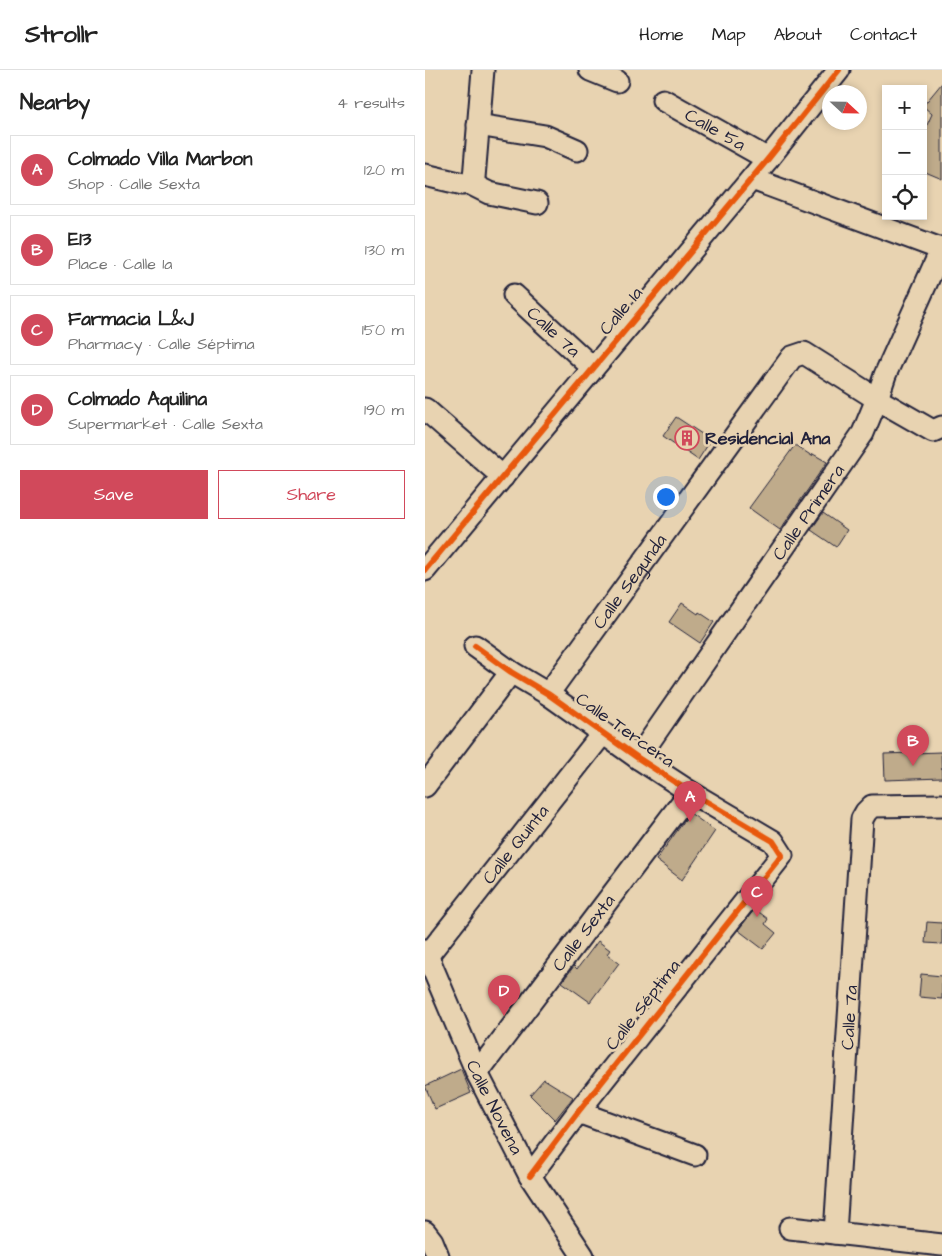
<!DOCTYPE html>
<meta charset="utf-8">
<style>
body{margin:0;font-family:"Architects Daughter",sans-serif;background:#f6f6f6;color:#222}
.controls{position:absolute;right:15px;top:15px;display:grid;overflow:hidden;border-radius:0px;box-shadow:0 2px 8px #0003}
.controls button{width:45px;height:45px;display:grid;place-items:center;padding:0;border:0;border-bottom:1px solid #e0e0e0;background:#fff;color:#222;font:25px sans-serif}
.compass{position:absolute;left:397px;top:15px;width:45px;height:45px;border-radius:50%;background:#fff;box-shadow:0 2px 8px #0003;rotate:112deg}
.you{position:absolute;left:240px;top:426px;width:18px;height:18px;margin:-12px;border:4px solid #fff;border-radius:50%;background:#1a73e8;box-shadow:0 0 0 8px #1a73e833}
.badge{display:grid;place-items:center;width:32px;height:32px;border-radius:50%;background:#d1495b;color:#fff;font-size:16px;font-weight:700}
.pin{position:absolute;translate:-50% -41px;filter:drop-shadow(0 1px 2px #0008)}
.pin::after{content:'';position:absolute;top:26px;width:18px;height:15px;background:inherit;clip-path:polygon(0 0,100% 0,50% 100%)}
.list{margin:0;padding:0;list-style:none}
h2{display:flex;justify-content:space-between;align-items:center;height:65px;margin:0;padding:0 20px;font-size:21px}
h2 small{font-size:16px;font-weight:400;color:#767676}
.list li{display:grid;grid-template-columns:32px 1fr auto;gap:15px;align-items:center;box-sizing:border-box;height:70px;margin:0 10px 10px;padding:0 10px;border:1px solid #e0e0e0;border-radius:0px}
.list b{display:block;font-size:19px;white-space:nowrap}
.list p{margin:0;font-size:16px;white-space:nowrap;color:#767676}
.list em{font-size:16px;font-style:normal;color:#767676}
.actions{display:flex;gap:10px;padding:15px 20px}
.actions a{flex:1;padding:11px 0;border:1px solid #d1495b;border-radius:0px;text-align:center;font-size:18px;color:#d1495b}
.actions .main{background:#d1495b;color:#fff}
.icon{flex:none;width:28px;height:28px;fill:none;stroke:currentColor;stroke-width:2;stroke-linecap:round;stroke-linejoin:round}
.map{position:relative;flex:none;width:517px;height:1186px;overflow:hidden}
header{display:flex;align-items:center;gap:30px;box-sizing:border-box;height:70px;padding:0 25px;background:#fff;border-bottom:1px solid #e0e0e0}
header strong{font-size:24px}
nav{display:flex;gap:28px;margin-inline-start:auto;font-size:18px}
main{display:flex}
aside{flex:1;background:#fff}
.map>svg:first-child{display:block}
.building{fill:#bfab8b;stroke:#22223b}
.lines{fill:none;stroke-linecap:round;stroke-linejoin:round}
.street-casing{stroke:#22223b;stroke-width:25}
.street{stroke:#e8d3b1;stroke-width:21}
.cycleway-casing{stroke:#e8d3b1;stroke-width:9}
.cycleway{stroke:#e8590c;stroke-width:6}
.labels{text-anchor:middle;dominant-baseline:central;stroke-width:5;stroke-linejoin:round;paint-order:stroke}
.street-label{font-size:18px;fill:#22223b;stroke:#e8d3b1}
.poi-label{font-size:18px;font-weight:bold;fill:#22223b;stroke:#e8d3b1;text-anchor:start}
</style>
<header>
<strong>Strollr</strong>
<nav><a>Home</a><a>Map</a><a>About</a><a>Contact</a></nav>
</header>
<main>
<aside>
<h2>Nearby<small>4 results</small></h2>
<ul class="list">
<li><span class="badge">A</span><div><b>Colmado Villa Marbon</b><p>Shop · Calle Sexta</p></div><em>120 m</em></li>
<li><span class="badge">B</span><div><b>E13</b><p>Place · Calle 1a</p></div><em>130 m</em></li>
<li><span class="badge">C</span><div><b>Farmacia L&amp;J</b><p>Pharmacy · Calle Séptima</p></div><em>150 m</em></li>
<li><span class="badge">D</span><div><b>Colmado Aquilina</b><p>Supermarket · Calle Sexta</p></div><em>190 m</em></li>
</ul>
<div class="actions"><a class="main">Save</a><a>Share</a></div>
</aside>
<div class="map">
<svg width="517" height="1186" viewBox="0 0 517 1186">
<rect width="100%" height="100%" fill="#e8d3b1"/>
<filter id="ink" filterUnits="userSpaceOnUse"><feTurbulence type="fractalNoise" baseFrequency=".02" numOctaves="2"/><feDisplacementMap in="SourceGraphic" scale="10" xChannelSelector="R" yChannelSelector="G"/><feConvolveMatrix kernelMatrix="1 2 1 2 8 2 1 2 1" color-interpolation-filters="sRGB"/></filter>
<g filter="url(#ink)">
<!-- building -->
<g class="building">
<path d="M517 13V109L498 101V64L507 44 498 36Z"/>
<path d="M251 347 286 370 273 390 238 366Z"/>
<path d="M370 375 387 386 388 384 402 392 355 460 324 438Z"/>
<path d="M398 443 422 460 411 477 386 460Z"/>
<path d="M257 533 273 544 274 542 289 552 275 573 244 552Z"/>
<path d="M516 682 517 708 460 710 459 684Z"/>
<path d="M265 743 290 761 257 810 231 790Z"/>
<path d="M330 839 343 849 340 854 351 863 338 879 313 860Z"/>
<path d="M502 852 517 853V874L500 873Z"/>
<path d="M173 871 185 880 182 884 194 893 165 932 137 912 149 896 152 899Z"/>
<path d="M496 904 517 906V929L494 927Z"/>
<path d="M36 999 46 1023 10 1039 0 1016Z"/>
<path d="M119 1009 148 1027 130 1050 105 1025Z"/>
</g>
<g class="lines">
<!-- street casing -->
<g class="street-casing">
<g id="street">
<path d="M165 0 192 11"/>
<path id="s1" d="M238 30 343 89"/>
<path d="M53 55 120 66 152 80"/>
<path d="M0 105 38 114 44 113 49 108 58 0"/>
<path d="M327 109 516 179"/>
<path d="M44 113 64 123 112 133"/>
<path id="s2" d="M89 225 168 298"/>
<path d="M0 339 78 407"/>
<path d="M0 500 343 89 414 0"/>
<path d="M50 576 86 602 123 624 213 688 265 722 348 771 357 785 153 1042 105 1106"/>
<path id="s3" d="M123 624 367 287 379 283 452 329 508 361 517 357"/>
<path id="s4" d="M213 688 438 363 452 329 460 305 517 178"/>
<path d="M0 716 86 602"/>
<path id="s5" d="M0 880 52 1003 105 1106 158 1186"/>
<path id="s6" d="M3 885 178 663"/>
<path id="s7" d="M52 1003 265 722"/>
<path d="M153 1042 270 1085"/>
<path d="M365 1158 517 1175"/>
<path d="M0 1162 7 1171 13 1186"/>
<path id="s8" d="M410 1163 437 749 441 742 447 736 517 735"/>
</g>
</g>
<!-- street -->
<use href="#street" class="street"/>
<!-- cycleway casing -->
<g class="cycleway-casing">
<g id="cycleway">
<path d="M0 500 343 89 414 0"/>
<path d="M50 576 86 602 123 624 213 688 265 722 348 771 357 785 153 1042 105 1106"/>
</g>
</g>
<!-- cycleway -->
<use href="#cycleway" class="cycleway"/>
</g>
</g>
<!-- icons -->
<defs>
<g id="building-ring" transform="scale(1.25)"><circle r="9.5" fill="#e8d3b1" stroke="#d1495b" stroke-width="1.5"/><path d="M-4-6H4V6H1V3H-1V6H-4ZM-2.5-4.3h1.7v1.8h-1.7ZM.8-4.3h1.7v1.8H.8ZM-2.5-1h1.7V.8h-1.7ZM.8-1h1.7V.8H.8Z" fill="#d1495b"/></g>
</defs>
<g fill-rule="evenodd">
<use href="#building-ring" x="262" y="368"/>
</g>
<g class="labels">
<!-- street labels -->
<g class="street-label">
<text stroke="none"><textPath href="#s1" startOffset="60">Calle 5a</textPath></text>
<text transform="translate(196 241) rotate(-50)">Calle 1a</text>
<text stroke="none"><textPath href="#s2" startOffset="54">Calle 7a</textPath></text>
<text stroke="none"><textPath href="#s4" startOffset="299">Calle Primera</textPath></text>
<text stroke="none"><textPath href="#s3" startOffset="139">Calle Segunda</textPath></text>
<text transform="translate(200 660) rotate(35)">Calle Tercera</text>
<text stroke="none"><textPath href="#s6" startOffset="141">Calle Quinta</textPath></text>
<text stroke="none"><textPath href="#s7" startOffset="176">Calle Sexta</textPath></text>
<text transform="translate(218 935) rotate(-52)">Calle Séptima</text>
<text stroke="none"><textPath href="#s8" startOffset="216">Calle 7a</textPath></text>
<text stroke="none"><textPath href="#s5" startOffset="172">Calle Novena</textPath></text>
</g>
<!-- poi labels -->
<g class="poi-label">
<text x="280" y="368">Residencial Ana</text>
</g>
</g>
</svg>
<div class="controls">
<button>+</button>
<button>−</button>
<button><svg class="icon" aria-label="locate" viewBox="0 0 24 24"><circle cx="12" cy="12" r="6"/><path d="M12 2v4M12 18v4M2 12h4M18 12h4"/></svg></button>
</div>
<svg class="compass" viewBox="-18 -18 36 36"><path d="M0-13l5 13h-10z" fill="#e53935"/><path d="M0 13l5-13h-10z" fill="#767676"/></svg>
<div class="you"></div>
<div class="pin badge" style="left:265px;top:752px">A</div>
<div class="pin badge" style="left:488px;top:696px">B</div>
<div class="pin badge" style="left:332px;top:847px">C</div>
<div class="pin badge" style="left:79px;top:946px">D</div>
</div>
</main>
